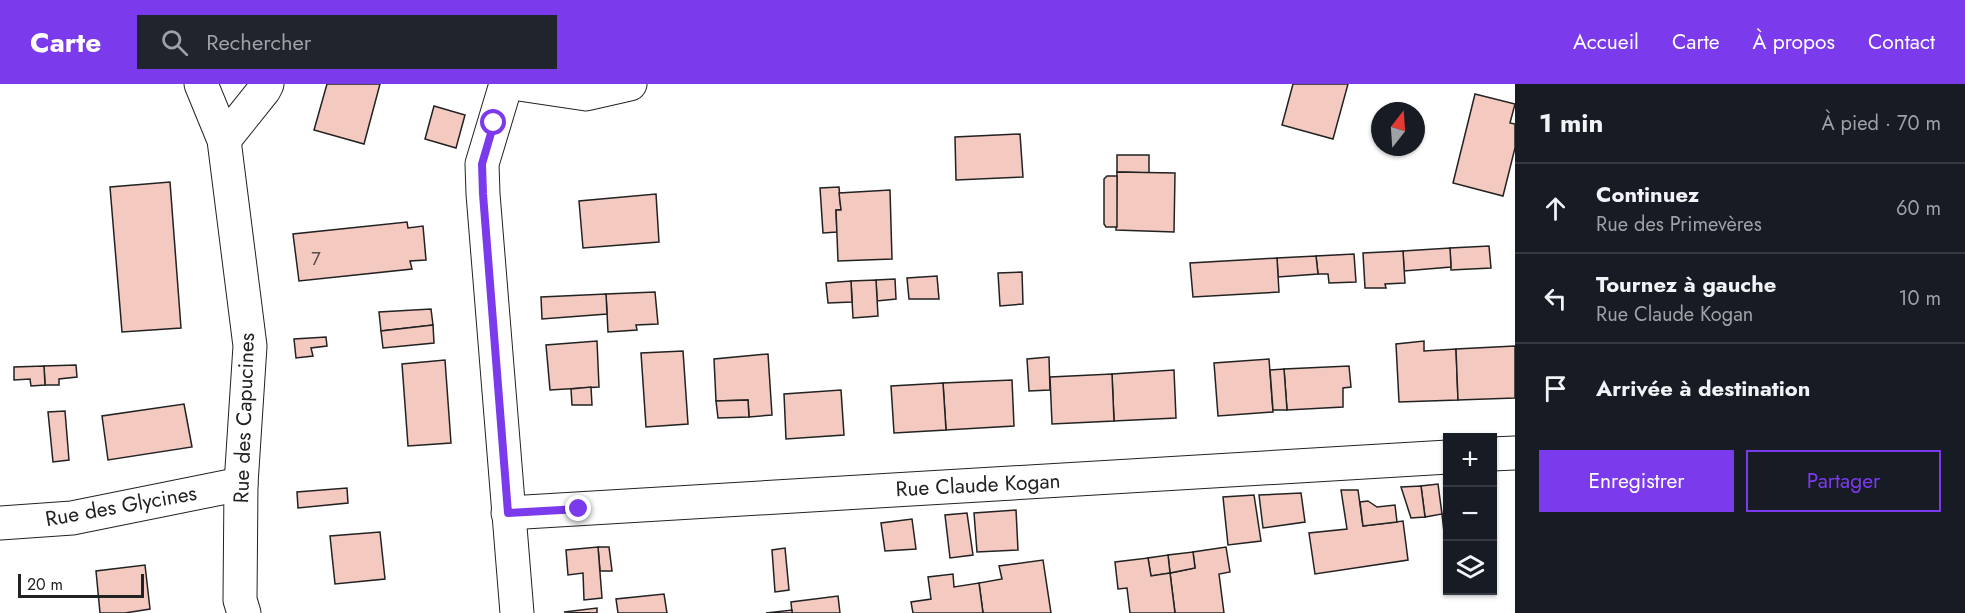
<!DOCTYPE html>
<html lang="fr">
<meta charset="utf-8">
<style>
body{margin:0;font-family:Jost,sans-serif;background:#20242c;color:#f1f3f6}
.controls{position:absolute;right:18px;bottom:18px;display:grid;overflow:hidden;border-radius:0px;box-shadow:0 2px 4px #0004}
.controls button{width:54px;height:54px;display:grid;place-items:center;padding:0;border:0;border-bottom:2px solid #363941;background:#171b24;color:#f1f3f6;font:30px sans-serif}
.compass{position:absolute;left:1371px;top:18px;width:54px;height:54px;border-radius:50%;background:#171b24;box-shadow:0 2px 4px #0004;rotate:17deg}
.scale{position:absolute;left:18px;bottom:15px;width:126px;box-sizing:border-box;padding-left:6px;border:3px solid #222;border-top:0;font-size:16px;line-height:21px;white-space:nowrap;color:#222;-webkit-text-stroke:4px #fff;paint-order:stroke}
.stop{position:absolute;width:18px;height:18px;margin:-14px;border:4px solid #7c3aed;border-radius:50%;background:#fff}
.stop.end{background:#7c3aed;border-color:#fff;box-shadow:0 2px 6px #0008}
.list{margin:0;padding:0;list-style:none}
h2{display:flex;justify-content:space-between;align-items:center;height:78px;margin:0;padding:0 24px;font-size:26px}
h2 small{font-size:20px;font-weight:400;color:#9ea1a6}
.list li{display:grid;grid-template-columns:39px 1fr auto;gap:18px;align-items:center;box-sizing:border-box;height:90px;padding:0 24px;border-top:2px solid #363941}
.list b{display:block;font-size:22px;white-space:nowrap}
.list p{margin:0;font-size:20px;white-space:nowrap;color:#9ea1a6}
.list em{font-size:20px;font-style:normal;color:#9ea1a6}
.actions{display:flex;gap:12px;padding:18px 24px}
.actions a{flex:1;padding:14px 0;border:2px solid #7c3aed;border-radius:0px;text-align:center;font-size:21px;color:#7c3aed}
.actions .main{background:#7c3aed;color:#fff}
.icon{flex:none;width:33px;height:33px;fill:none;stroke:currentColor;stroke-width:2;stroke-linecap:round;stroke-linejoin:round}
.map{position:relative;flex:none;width:1515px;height:529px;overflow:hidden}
header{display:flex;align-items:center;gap:36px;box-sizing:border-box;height:84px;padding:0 30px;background:#7c3aed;color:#fff}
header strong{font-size:28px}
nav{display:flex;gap:33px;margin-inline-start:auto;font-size:21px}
.search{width:420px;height:54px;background:#20242c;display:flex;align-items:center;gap:15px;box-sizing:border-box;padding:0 21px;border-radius:0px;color:#9ea1a6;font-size:22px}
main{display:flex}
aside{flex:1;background:#171b24}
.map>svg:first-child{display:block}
.building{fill:#f3c9c0;stroke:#222;stroke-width:1.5}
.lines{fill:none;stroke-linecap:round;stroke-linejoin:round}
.street-casing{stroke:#222;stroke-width:35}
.street{stroke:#fff;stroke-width:33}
.route{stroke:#7c3aed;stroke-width:8}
.labels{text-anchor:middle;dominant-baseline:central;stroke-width:4.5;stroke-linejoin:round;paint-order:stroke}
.number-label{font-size:18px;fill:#564c4a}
.street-label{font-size:21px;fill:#222;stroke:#fff}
</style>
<header>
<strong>Carte</strong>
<div class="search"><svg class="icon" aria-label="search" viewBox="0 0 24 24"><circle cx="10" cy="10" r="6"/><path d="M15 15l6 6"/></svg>Rechercher</div>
<nav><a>Accueil</a><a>Carte</a><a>À propos</a><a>Contact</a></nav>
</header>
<main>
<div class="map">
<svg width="1515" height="529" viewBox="0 0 1515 529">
<rect width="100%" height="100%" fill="#fff"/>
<!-- building -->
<g class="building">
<path d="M327 0H380L364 60 314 46Z"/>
<path d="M1293 0H1348L1333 55 1282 41Z"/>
<path d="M1475 10 1515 20 1510 39 1515 40V64L1503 112 1453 99Z"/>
<path d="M434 22 465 31 456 64 425 55Z"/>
<path d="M1020 50 1023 93 956 96 955 53Z"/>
<path d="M1117 71H1149V89L1117 88Z"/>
<path d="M1117 88 1175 89 1174 148 1116 146Z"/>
<path d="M1107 92H1117V143H1106L1104 140V95Z"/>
<path d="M170 98 181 244 122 248 110 103Z"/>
<path d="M839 103 841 126H836L837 148 823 149 820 104Z"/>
<path d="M890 106 892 175 838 177 836 126H841L839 109Z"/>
<path d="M656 110 659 158 583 164 579 117Z"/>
<path d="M407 138 408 144 423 142 426 176 410 177 412 185 299 197 293 150Z"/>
<path d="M1489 162 1491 184 1451 186 1450 164Z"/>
<path d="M1450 164 1451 183 1404 187 1403 167Z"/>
<path d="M1403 167 1405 199 1385 200 1386 204H1365L1363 169Z"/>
<path d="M1354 170 1356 198 1329 199 1328 190H1318L1316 172Z"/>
<path d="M1316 172 1318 190 1278 193 1277 174Z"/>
<path d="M1277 174 1279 208 1193 213 1190 179Z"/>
<path d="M1022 188 1023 220 1000 222 998 189Z"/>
<path d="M937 192 939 215H909L907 194Z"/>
<path d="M895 195 896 215 877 217 876 196Z"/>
<path d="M876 196 878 232 853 234 851 197Z"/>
<path d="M851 197 852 218 828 219 826 199Z"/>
<path d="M655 208 658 240 636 241 637 246 608 248 606 210Z"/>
<path d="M606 210 607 230 542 235 541 213Z"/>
<path d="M431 225 433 241 381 247 379 228Z"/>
<path d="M433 241 434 259 383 264 381 247Z"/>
<path d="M326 253 327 262 311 264 313 272 296 274 294 255Z"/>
<path d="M597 257 599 303 550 306 546 261Z"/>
<path d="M1424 257V267L1456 265 1458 316 1399 318 1396 260Z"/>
<path d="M1515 262V314L1458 316 1456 265Z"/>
<path d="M683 267 688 340 646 343 641 269Z"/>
<path d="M768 270 772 331 749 333 748 316 716 317 714 275Z"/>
<path d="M1049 273 1050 306 1029 307 1027 275Z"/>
<path d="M1269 275 1273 328 1218 332 1214 279Z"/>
<path d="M445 276 451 359 408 362 402 280Z"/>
<path d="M76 281 77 293 59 295V301H45L44 282Z"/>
<path d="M44 282 45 301 31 302 30 295 14 296V283Z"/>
<path d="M1349 282 1351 303 1343 304V323L1287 326 1284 285Z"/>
<path d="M1284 285 1287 326H1273L1270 286Z"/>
<path d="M1174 286 1176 334 1114 337 1112 290Z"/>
<path d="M1112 290 1114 337 1052 340 1050 293Z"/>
<path d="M1012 296 1014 342 946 346 943 299Z"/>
<path d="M943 299 946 346 894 349 891 302Z"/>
<path d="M591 303 592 321H572L571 305Z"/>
<path d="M841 306 844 351 786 355 784 310Z"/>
<path d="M748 316 749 333 718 334 716 317Z"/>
<path d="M184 320 192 363 108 376 102 332Z"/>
<path d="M65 327 69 376 53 378 48 328Z"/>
<path d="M1438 400 1442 430 1425 433 1421 402Z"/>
<path d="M1421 402 1425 433 1411 434 1401 403Z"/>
<path d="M347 404 348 419 298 424 297 408Z"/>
<path d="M1341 406H1358L1363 442 1403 437 1408 476 1315 490 1309 449 1347 445Z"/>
<path d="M1301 409 1305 438 1263 444 1259 411Z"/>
<path d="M1254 411 1261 457 1228 461 1223 413Z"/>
<path d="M1368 417 1377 423 1395 421 1397 438 1363 442 1360 418Z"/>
<path d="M1016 426 1018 466 977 468 974 429Z"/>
<path d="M967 429 973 471 950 474 945 431Z"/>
<path d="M1448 429V476H1447L1442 430Z"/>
<path d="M912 435 916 465 885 467 881 439Z"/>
<path d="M380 448 385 495 335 500 330 452Z"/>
<path d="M598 463H609L612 487H600Z"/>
<path d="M598 463 602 514 584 516 583 489 568 491 566 466Z"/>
<path d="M1226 463 1230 488 1219 490 1224 529H1175L1170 489 1195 484 1193 468Z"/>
<path d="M785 464 789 506 775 508 772 466Z"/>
<path d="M1193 468 1195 484 1170 489 1168 471Z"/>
<path d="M1168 471 1170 489 1151 492 1148 474Z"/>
<path d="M1148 474 1151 492 1170 489 1175 529H1130L1127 504 1118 505 1115 478Z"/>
<path d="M1043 476 1051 529H983L979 499 1002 495 999 482Z"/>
<path d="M145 481 150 525 125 529H100L96 487Z"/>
<path d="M953 490 954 503 979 499 983 529H913L911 518 931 515 928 493Z"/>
<path d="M664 510 667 529H618L616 515Z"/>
<path d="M838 512 840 529H792L791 518Z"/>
<path d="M597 524V529L564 528Z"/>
<path d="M792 526V529H766Z"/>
</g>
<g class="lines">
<!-- street casing -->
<g class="street-casing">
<g id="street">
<path d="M201 0 224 56 250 262 241 400 240 516 244 529"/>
<path d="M506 0 482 80 483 110 517 529"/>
<path d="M519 0 586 10 630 0"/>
<path d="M224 56 264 6 267 0"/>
<path d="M1492 370 1515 369"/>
<path d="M508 429 1448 373"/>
<path d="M0 439 72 434 241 400"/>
</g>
</g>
<!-- street -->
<use href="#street" class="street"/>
</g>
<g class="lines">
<!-- route -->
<path class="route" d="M494 39 482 80 483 110 508 429 579 425"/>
</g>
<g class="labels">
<!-- number labels -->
<g class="number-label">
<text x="316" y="175">7</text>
</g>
<!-- street labels -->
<g class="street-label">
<text transform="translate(244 334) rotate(-88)">Rue des Capucines</text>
<text transform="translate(978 401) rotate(-3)">Rue Claude Kogan</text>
<text transform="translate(121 422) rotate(-10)">Rue des Glycines</text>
</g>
</g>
</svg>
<div class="controls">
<button>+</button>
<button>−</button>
<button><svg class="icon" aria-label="layers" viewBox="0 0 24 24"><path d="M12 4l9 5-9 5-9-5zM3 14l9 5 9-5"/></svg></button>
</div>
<svg class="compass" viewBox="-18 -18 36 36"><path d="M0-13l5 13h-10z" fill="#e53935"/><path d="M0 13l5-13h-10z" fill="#9ea1a6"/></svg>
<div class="scale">20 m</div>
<div class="stop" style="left:494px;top:39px"></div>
<div class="stop end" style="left:579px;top:425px"></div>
</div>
<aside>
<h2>1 min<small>À pied · 70 m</small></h2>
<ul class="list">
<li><svg class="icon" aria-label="ahead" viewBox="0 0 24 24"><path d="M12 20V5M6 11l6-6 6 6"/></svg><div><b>Continuez</b><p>Rue des Primevères</p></div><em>60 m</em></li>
<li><svg class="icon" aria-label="left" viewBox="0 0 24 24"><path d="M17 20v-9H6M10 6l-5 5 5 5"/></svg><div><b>Tournez à gauche</b><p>Rue Claude Kogan</p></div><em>10 m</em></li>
<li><svg class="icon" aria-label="arrive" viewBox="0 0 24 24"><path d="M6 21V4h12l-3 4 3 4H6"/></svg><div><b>Arrivée à destination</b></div></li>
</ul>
<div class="actions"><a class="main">Enregistrer</a><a>Partager</a></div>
</aside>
</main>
